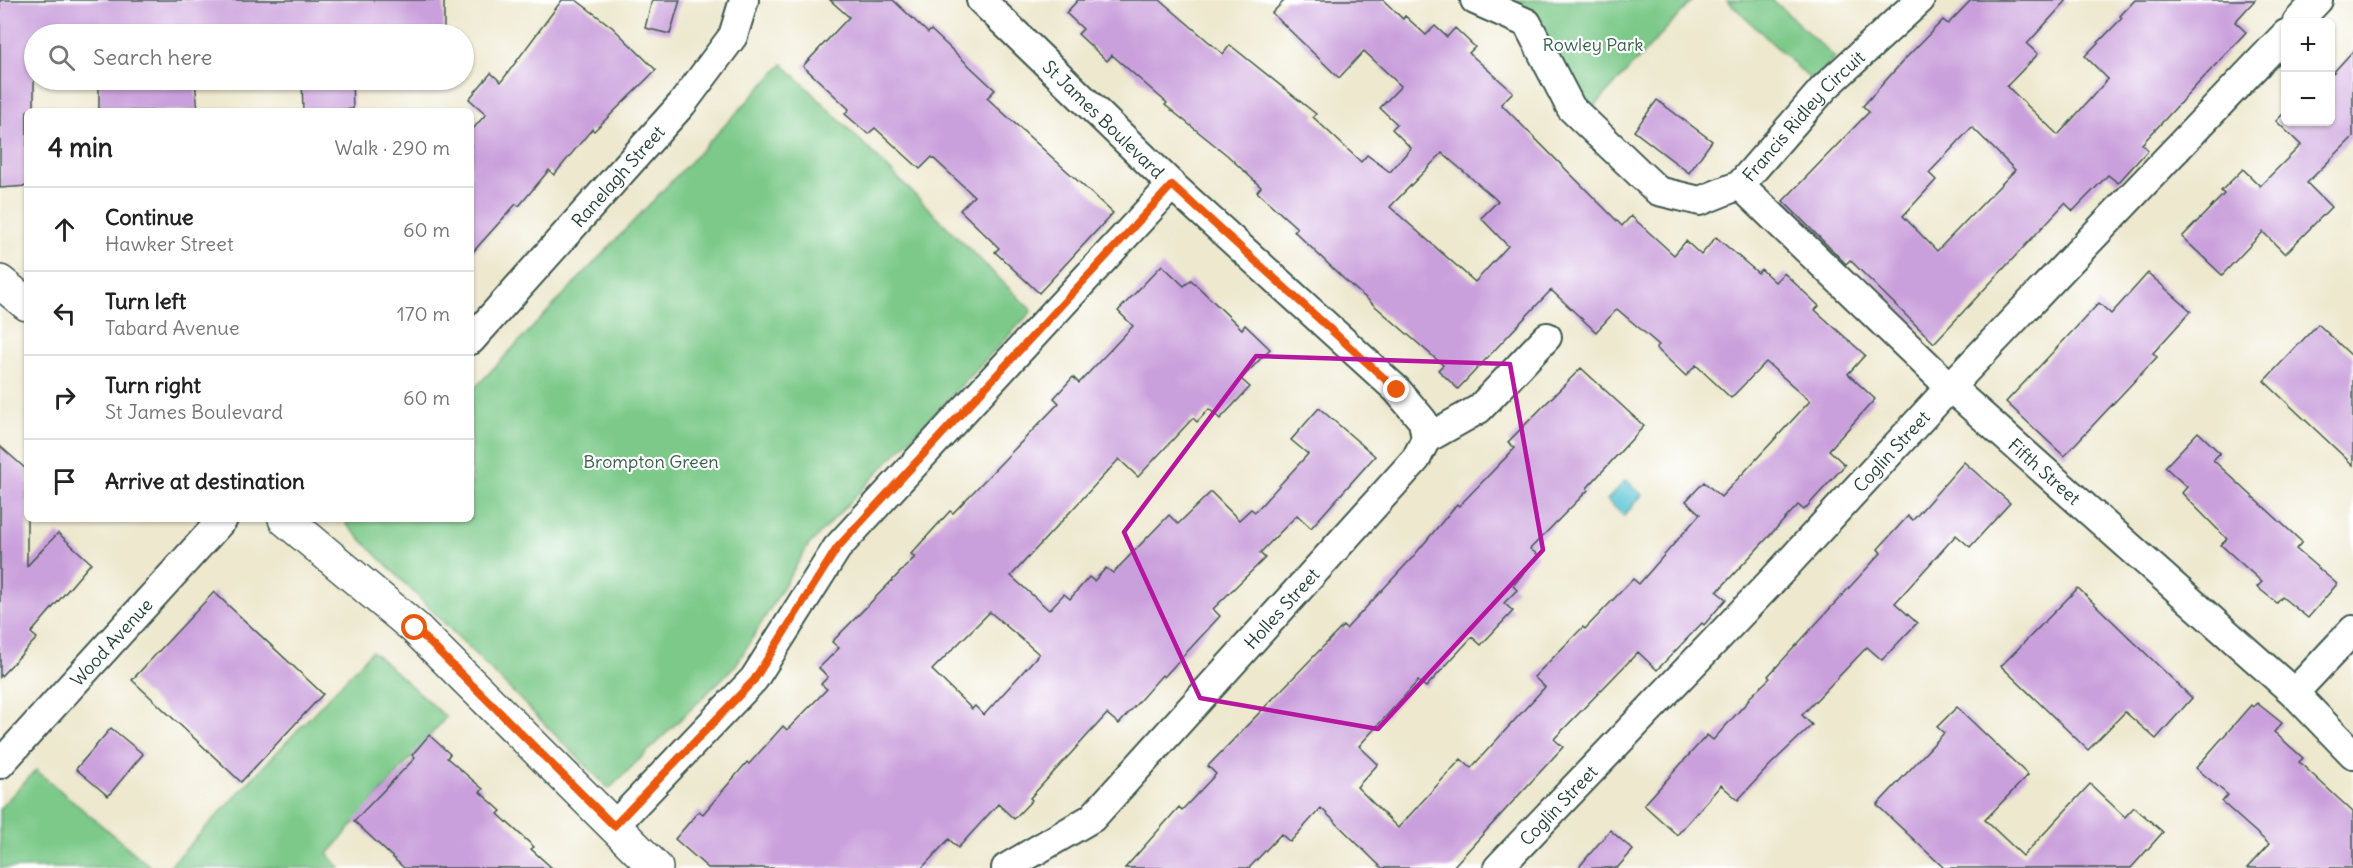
<!DOCTYPE html>
<meta charset="utf-8">
<style>
body{margin:0;font-family:Delius,sans-serif;background:#f6f6f6;color:#222}
.controls{position:absolute;right:18px;top:18px;display:grid;overflow:hidden;border-radius:9px;box-shadow:0 2px 4px #0004}
.controls button{width:54px;height:54px;display:grid;place-items:center;padding:0;border:0;border-bottom:2px solid #e0e0e0;background:#fff;color:#222;font:30px sans-serif}
.stop{position:absolute;width:18px;height:18px;margin:-14px;border:4px solid #ea580c;border-radius:50%;background:#fff}
.stop.end{background:#ea580c;border-color:#fff;box-shadow:0 2px 6px #0008}
.list{margin:0;padding:0;list-style:none}
h2{display:flex;justify-content:space-between;align-items:center;height:78px;margin:0;padding:0 24px;font-size:26px}
h2 small{font-size:20px;font-weight:400;color:#767676}
.list li{display:grid;grid-template-columns:39px 1fr auto;gap:18px;align-items:center;box-sizing:border-box;height:84px;padding:0 24px;border-top:2px solid #e0e0e0}
.list b{display:block;font-size:22px;white-space:nowrap}
.list p{margin:0;font-size:20px;white-space:nowrap;color:#767676}
.list em{font-size:20px;font-style:normal;color:#767676}
.icon{flex:none;width:33px;height:33px;fill:none;stroke:currentColor;stroke-width:2;stroke-linecap:round;stroke-linejoin:round}
.map{position:relative;flex:none;width:2353px;height:868px;overflow:hidden}
.search{position:absolute;background:#fff;box-shadow:0 2px 4px #0004;left:24px;top:24px;width:450px;height:66px;display:flex;align-items:center;gap:15px;box-sizing:border-box;padding:0 21px;border-radius:33px;color:#767676;font-size:22px}
.panel{position:absolute;background:#fff;box-shadow:0 2px 4px #0004;left:24px;top:108px;width:450px;height:414px;border-radius:9px}
.map>svg:first-child{display:block}
.green{fill:#7cc989;stroke:#4e835e;stroke-width:1.5}
.water{fill:#5bc6d6;stroke:#3d8285;stroke-width:1.5}
.building{fill:#caa0dc;fill-rule:evenodd}
.lines{fill:none;stroke-linecap:round;stroke-linejoin:round}
.street-casing{stroke:#3e574b;stroke-width:32}
.secondary-casing{stroke:#3e574b;stroke-width:36}
.street{stroke:#fff;stroke-width:28}
.secondary{stroke:#fff;stroke-width:33}
.route{stroke:#ea580c;stroke-width:8}
.marked{fill:none;stroke:#b5179e;stroke-width:4.5;stroke-linejoin:round}
.labels{text-anchor:middle;dominant-baseline:central;stroke-width:4.5;stroke-linejoin:round;paint-order:stroke}
.park-label{font-size:18px;fill:#366049;stroke:#fff}
.street-label{font-size:18px;fill:#1f3d34;stroke:#fff}
</style>
<div class="map">
<svg width="2353" height="868" viewBox="0 0 2353 868">
<rect width="100%" height="100%" fill="#fff"/>
<filter id="ink" filterUnits="userSpaceOnUse"><feTurbulence type="fractalNoise" baseFrequency=".0167" numOctaves="2"/><feDisplacementMap in="SourceGraphic" scale="12" xChannelSelector="R" yChannelSelector="G"/><feConvolveMatrix kernelMatrix="1 2 1 2 8 2 1 2 1" color-interpolation-filters="sRGB"/></filter>
<filter id="wash" filterUnits="userSpaceOnUse"><feTurbulence type="fractalNoise" baseFrequency=".008" numOctaves="4" result="noise"/><feDisplacementMap in="SourceGraphic" scale="24" xChannelSelector="R" yChannelSelector="G"/><feGaussianBlur stdDeviation="1.35" result="paint"/><feColorMatrix in="noise" values="0 0 0 0 0 0 0 0 0 0 0 0 0 0 0 0 0 1.4 0 .05"/><feComposite in="paint" operator="in"/></filter>
<g filter="url(#wash)">
<rect width="100%" height="100%" fill="#ede8ce"/>
<!-- green -->
<g class="green">
<path d="M1485 0H1693L1592 109 1575 98 1529 20Z"/>
<path d="M1727 0H1773L1835 58 1813 82Z"/>
<path d="M783 64 1032 311 808 546 736 665 609 789 346 524 350 519H471V392Z"/>
<path d="M372 651 446 717 328 854 340 868H168Z"/>
<path d="M36 770 152 868H0V808Z"/>
</g>
<!-- water -->
<path class="water" d="M1626 480 1642 495 1624 516 1607 500Z"/>
<g id="blocks">
<!-- building -->
<g class="building">
<path d="M0 0H444V34H34V111H27V186L0 188Z"/>
<path d="M562 0H576L612 27 656 70 594 131 592 129 554 175 549 170 519 206 516 204 471 254V131L486 114 469 99 491 73 501 82Z"/>
<path d="M652 0H680L670 34 645 28Z"/>
<path d="M830 0H893L928 33 931 30 995 90 987 98 1113 213 1039 293 995 252 999 248 960 210 974 196 932 157 920 169 875 128 868 134 845 114 849 109 803 66 849 17Z"/>
<path d="M1078 0H1160L1223 54 1230 45 1316 114 1313 117 1361 162 1367 155 1390 172 1411 148 1392 129 1397 124 1380 108 1401 86 1364 51 1339 78 1272 13 1285 0H1383L1403 19 1405 16 1426 35 1435 26 1447 37 1455 28 1475 47 1469 53 1513 92 1501 104 1622 226 1631 216 1674 255 1686 241 1701 255 1716 237 1758 273 1761 269 1775 282 1784 273 1819 306 1815 310 1865 355 1848 374 1875 399 1829 450 1845 465 1804 510 1798 505 1717 592 1726 599 1704 625 1702 623 1657 670 1638 652 1554 739 1563 747 1452 868H1382L1321 808 1290 842 1281 834 1249 868H1125L1179 807 1182 810 1216 774 1208 766 1343 626 1346 629 1412 558 1457 504 1459 506 1515 448 1508 442 1581 368 1644 426 1587 488 1588 490 1530 549 1538 555 1513 586 1517 590 1504 603 1513 611 1481 645 1472 637 1426 687 1418 681 1359 746 1378 764 1357 787 1398 828 1461 759 1471 768 1545 687 1534 677 1583 627 1585 629 1633 579 1639 584 1700 514 1686 501 1704 482 1721 497 1810 401 1766 362 1731 398 1696 365 1686 376 1656 348 1659 345 1617 309 1596 332 1551 290 1458 389 1438 370 1443 365 1345 280 1294 231 1297 228 1257 192 1261 187 1227 155 1165 105 1167 103 1112 55 1107 61 1078 34 1083 29 1066 13ZM1442 153 1498 201 1481 218 1508 246 1475 282 1390 207Z"/>
<path d="M1971 0H2067L2027 44 2038 54 2007 86 2058 135 2108 79 2085 56 2122 18 2120 16 2135 0H2255L2235 22 2246 32 2142 144 2148 150 2118 183 2108 175 2073 211 2065 203 1934 343 1850 260 1846 264 1783 201 1869 112 1863 106 1904 60 1943 20 1948 24ZM1972 127 2015 170 1937 251 1903 216 1936 180 1929 173Z"/>
<path d="M2353 51V137L2307 183 2331 207 2285 254 2263 232 2222 275 2182 237 2224 194 2221 191 2243 169 2260 186 2301 145 2276 121 2286 111V122H2331V75Z"/>
<path d="M99 80H195L198 111H99Z"/>
<path d="M302 80H390V81L352 80 353 109 303 111Z"/>
<path d="M1657 100 1712 141 1689 173 1634 131Z"/>
<path d="M1162 265 1184 286 1191 280 1242 329 1245 325 1270 349 1241 379 1250 387 1220 419 1209 409 1197 422 1193 418 1138 477 1119 459 1011 576 1049 610 1064 594 1070 599 1089 577 1094 581 1106 568 1113 573 1169 515 1178 524 1211 492 1239 520 1251 509 1255 512 1308 454 1291 440 1319 408 1375 456 1311 528 1297 515 1260 553 1265 558 1213 609 1220 616 1164 677 1162 675 1119 724 1107 714 1030 798 1032 800 1014 819 998 804 958 848 949 839 922 868H708L675 839 699 811 703 814 747 762 749 764 783 726 787 730 827 689 821 684 828 677 819 668 839 648 832 642 915 557 911 554 950 511 953 513 1059 403 1054 398 1073 377 1079 383 1133 326 1118 311ZM990 612 1039 654 984 715 975 706 972 709 932 670Z"/>
<path d="M2148 273 2191 311 2153 353 2157 357 2064 456 2006 402 2099 303 2111 314Z"/>
<path d="M2318 324 2353 357V465L2264 381Z"/>
<path d="M2198 432 2220 453 2213 460 2302 542 2296 549 2337 584 2308 618 2282 597 2277 603 2257 587 2262 582 2221 545 2227 539 2182 493 2187 487 2165 467Z"/>
<path d="M0 446 27 470V566L58 533 91 563 31 633 37 638 0 677Z"/>
<path d="M1964 462 2010 503 1970 547 1956 535 1895 603 1917 623 1882 660 1867 647 1802 715 1812 725 1770 765 1738 800 1721 785 1677 835 1644 805 1707 735 1713 740 1749 700 1748 699 1770 678 1768 676 1881 553 1878 549 1908 516 1913 520Z"/>
<path d="M2078 588 2192 698 2156 739 2125 712 2088 750 2001 666Z"/>
<path d="M214 592 323 694 241 782 132 680Z"/>
<path d="M2257 703 2282 723 2274 732 2303 758 2299 762 2353 812V868H2247L2269 844 2222 802 2228 795 2196 768 2251 705 2253 707Z"/>
<path d="M1957 707 2028 775 1985 820 2023 856 2090 784 2125 817 2134 807 2163 832 2131 868H1944L1877 805 1944 733 1937 727Z"/>
<path d="M111 728 143 754 108 796 76 769Z"/>
<path d="M429 735 450 754 447 758 483 789 480 792 501 811 498 814 534 847 531 849 552 868H404L354 821 415 758 412 755Z"/>
<path d="M1610 830 1633 850 1617 868H1578Z"/>
</g>
</g>
</g>
<g filter="url(#ink)">
<use href="#blocks" fill-opacity="0" stroke="#3e574b" stroke-width="1.5"/>
<g class="lines">
<!-- street casing -->
<g class="street-casing">
<g id="street">
<path id="s1" d="M981 0 1172 185 1397 390 1423 421 1426 439"/>
<path id="s2" d="M1475 0 1527 23 1571 108 1658 191 1700 201 1740 185 1824 88 1920 0"/>
<path d="M2297 22 2318 0"/>
<path id="s3" d="M1740 185 1950 387 2294 693 2353 754"/>
<path id="s4" d="M471 340 682 104 733 36 744 0"/>
<path d="M2294 693 2353 630"/>
<path id="s5" d="M0 764 223 519"/>
<path d="M614 826 754 679 837 548 1172 185"/>
<path id="s6" d="M1006 868 1092 818 1416 459 1426 439 1479 409 1547 337"/>
<path id="s7" d="M1498 868 1772 581 1950 387 2286 34"/>
</g>
</g>
<!-- secondary casing -->
<g class="secondary-casing">
<g id="secondary">
<path d="M0 282 27 304"/>
<path d="M285 519 415 628 656 868"/>
</g>
</g>
<!-- street -->
<use href="#street" class="street"/>
<!-- secondary -->
<use href="#secondary" class="secondary"/>
</g>
</g>
<g class="lines" filter="url(#ink)">
<!-- route -->
<path class="route" d="M415 628 614 826 754 680 837 548 1172 185 1397 390"/>
</g>
<!-- marked area -->
<path class="marked" d="M1256 356 1510 364 1543 550 1378 729 1200 698 1124 532Z"/>
<g class="labels">
<!-- park labels -->
<g class="park-label">
<text x="1593" y="44">Rowley Park</text>
<text x="651" y="461">Brompton Green</text>
</g>
<!-- street labels -->
<g class="street-label">
<text stroke="none"><textPath href="#s2" startOffset="453">Francis Ridley Circuit</textPath></text>
<text stroke="none"><textPath href="#s1" startOffset="171">St James Boulevard</textPath></text>
<text stroke="none"><textPath href="#s4" startOffset="220">Ranelagh Street</textPath></text>
<text stroke="none"><textPath href="#s7" startOffset="573">Coglin Street</textPath></text>
<text stroke="none"><textPath href="#s3" startOffset="418">Fifth Street</textPath></text>
<text stroke="none"><textPath href="#s6" startOffset="382">Holles Street</textPath></text>
<text stroke="none"><textPath href="#s5" startOffset="165">Wood Avenue</textPath></text>
<text stroke="none"><textPath href="#s7" startOffset="87">Coglin Street</textPath></text>
</g>
</g>
</svg>
<div class="controls">
<button>+</button>
<button>−</button>
</div>
<div class="stop" style="left:415px;top:628px"></div>
<div class="stop end" style="left:1397px;top:390px"></div>
<div class="search"><svg class="icon" aria-label="search" viewBox="0 0 24 24"><circle cx="10" cy="10" r="6"/><path d="M15 15l6 6"/></svg>Search here</div>
<section class="panel">
<h2>4 min<small>Walk · 290 m</small></h2>
<ul class="list">
<li><svg class="icon" aria-label="ahead" viewBox="0 0 24 24"><path d="M12 20V5M6 11l6-6 6 6"/></svg><div><b>Continue</b><p>Hawker Street</p></div><em>60 m</em></li>
<li><svg class="icon" aria-label="left" viewBox="0 0 24 24"><path d="M17 20v-9H6M10 6l-5 5 5 5"/></svg><div><b>Turn left</b><p>Tabard Avenue</p></div><em>170 m</em></li>
<li><svg class="icon" aria-label="right" viewBox="0 0 24 24"><path d="M7 20v-9h11M14 6l5 5-5 5"/></svg><div><b>Turn right</b><p>St James Boulevard</p></div><em>60 m</em></li>
<li><svg class="icon" aria-label="arrive" viewBox="0 0 24 24"><path d="M6 21V4h12l-3 4 3 4H6"/></svg><div><b>Arrive at destination</b></div></li>
</ul>
</section>
</div>
